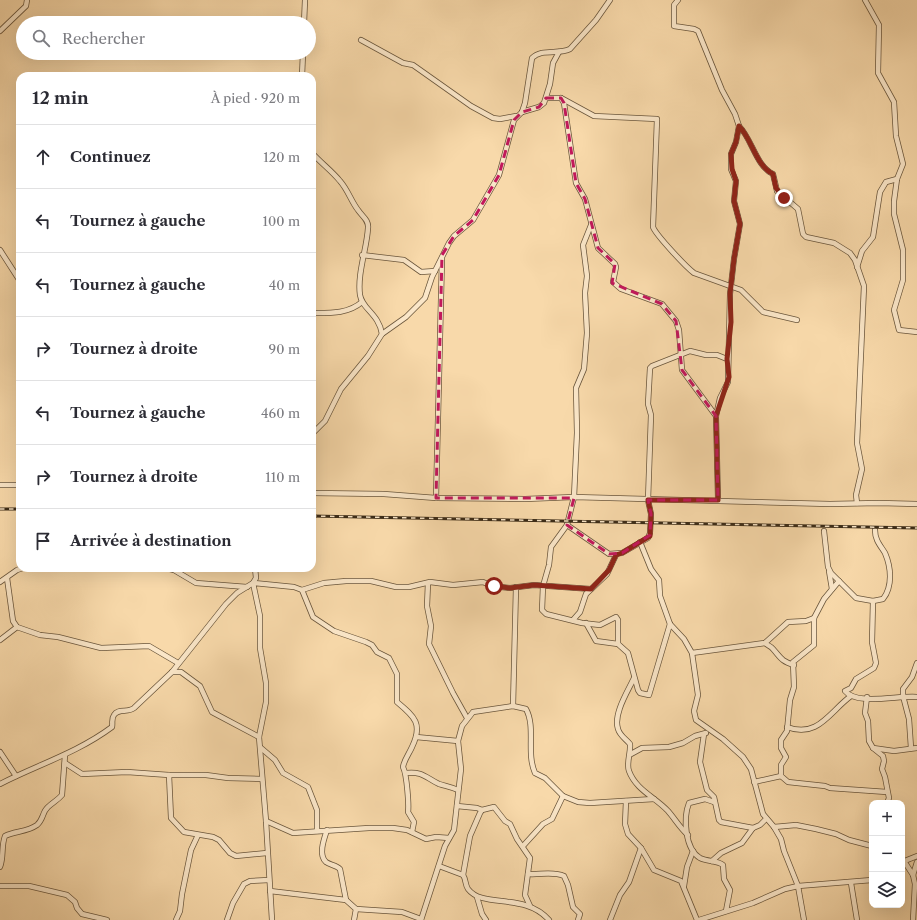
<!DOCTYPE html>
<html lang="fr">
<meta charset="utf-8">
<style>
body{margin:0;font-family:"Libre Caslon Text",serif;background:#f2f2f3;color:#2b2b33}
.controls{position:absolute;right:12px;bottom:12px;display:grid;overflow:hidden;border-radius:8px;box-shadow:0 4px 16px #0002}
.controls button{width:36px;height:36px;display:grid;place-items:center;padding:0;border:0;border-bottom:1px solid #e1e1e2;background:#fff;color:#2b2b33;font:20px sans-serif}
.stop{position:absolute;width:12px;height:12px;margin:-9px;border:3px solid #8f2418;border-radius:50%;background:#fff}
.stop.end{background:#8f2418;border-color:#fff;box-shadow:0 1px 4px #0008}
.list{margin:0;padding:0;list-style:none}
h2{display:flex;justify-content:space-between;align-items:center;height:52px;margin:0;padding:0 16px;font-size:17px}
h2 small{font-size:13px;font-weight:400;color:#7c7c81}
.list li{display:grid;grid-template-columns:26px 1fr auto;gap:12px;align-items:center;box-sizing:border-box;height:64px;padding:0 16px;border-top:1px solid #e1e1e2}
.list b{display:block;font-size:15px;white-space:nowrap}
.list em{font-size:13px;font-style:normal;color:#7c7c81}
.icon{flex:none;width:22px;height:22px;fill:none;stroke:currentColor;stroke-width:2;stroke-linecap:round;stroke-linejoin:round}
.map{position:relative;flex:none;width:917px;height:920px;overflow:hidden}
.search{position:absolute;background:#fff;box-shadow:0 4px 16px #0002;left:16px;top:16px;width:300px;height:44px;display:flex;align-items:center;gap:10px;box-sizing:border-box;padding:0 14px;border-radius:22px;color:#7c7c81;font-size:15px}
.panel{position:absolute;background:#fff;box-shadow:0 4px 16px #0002;left:16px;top:72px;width:300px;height:500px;border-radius:12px}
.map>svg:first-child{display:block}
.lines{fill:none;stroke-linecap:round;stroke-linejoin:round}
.street-casing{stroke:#6a563c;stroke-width:6}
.street{stroke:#fae6c8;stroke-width:4.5}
.rail-casing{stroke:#3b2b17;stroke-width:3}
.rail{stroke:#fae6c8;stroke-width:1.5;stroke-dasharray:4.5;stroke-linecap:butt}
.route{stroke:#8f2418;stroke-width:5}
.marked{fill:none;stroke:#c2185b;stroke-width:3;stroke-dasharray:8 5;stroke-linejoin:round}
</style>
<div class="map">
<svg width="917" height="920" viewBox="0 0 917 920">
<rect width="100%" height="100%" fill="#f8d9aa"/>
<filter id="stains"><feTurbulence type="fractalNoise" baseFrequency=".005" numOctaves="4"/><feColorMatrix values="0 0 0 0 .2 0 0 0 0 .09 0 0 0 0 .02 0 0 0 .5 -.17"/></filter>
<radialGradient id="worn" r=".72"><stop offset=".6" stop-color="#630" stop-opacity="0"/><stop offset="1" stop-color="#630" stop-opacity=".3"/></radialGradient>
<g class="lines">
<!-- street casing -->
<g class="street-casing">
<g id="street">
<path d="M678 0 674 5V26L694 29 698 31 722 90 735 114 739 126 736 142 731 154V169L736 181 734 201 740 224 734 259 730 294 728 382 720 398 716 416 718 500"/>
<path d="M865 0 879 25 878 73 894 102 896 136 903 164 897 179 894 201V214L903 250V280L894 310 899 330 917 332"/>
<path d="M304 23 305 0"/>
<path d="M0 31 26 6 27 0"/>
<path d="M361 40 403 63 413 65 471 106 493 118 500 119 516 116"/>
<path d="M302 76 303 53"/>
<path d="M546 98H561L564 103 576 183 585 199 598 248 615 264 616 267 613 282 621 289 662 304 676 321 679 330 682 370 716 416"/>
<path d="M561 98 594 116 657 119 653 227C656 235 686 267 694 273L741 290 763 312 797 320"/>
<path d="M522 112 539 107 544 103 550 84 553 63 559 52"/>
<path d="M739 126C752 139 756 166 773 174L777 191 798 209 803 234 806 237 834 243 850 253 855 260 864 286 857 443 862 469 856 495 857 503"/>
<path d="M312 153C321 163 332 171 340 181 348 190 351 201 358 210 362 216 369 220 368 228 367 248 357 274 360 295 362 309 379 314 382 334"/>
<path d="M591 225 583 245 587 276 585 293 587 333 584 369 576 388 577 433 574 497 567 525 551 547 549 565 543 586 542 610 546 614 582 623 600 625 616 617 618 620V644"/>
<path d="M0 250 20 281"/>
<path d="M362 255 404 260 421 272 435 271"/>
<path d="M857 267 862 251 873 237 880 192 886 182 897 179"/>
<path d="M312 313C330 313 348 314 362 302"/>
<path d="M312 434 325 421 341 389 368 356 382 334 406 317 425 298 432 277 449 243 454 236 473 220 499 175 514 120 522 112 525 103 532 58C542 48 559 55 570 49L596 20 610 0"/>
<path d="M0 485H20"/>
<path d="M312 493 384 494 436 498 525 499 574 497 830 504 879 503 917 504"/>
<path d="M436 498 442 258"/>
<path d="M567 525 609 554 622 553 648 538 650 533 651 514 648 500 651 415 648 404 650 368 652 366 690 351 706 355H717L727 359"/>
<path d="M824 531 828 567 831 573 856 598 873 601 883 599C893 586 891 567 885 553 880 545 875 540 875 530"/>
<path d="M640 542 651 569 659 580 660 596 670 624 684 639 692 653 698 695 694 711 696 720 723 739 743 757 751 769 763 814 774 827 781 839 784 851 798 886 804 920"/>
<path d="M166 568 174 570 196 583 247 587"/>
<path d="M829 571 832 589"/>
<path d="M7 578 13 621 17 627 40 635 58 637 101 648 149 646 178 663"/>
<path d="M0 582 17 570 23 568"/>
<path d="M428 583 427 606 431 626 429 644 453 693 467 718"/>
<path d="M302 590 324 583 346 581H371L396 587H409L430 582 453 585 483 582 492 586 510 588 534 585 591 589"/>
<path d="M873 601 872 642 876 663 874 668 856 679 851 688 845 691C857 706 899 695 917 697"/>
<path d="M814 618V645L793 662 794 687 790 700 787 731 781 740V748L786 757 781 765V776L788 782 825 786 830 788 887 792"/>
<path d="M573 620 580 612 586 594 607 574 616 555"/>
<path d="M586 623 596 641 618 644 628 653 638 690 640 693 649 695 670 624"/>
<path d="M0 640 17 627"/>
<path d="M765 643C768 646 771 646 773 649 781 658 781 661 794 665"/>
<path d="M692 653 765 643 788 622 806 621 814 618 824 599 839 581"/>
<path d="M172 672H181L200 686 212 712 259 737 266 821 272 920"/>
<path d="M634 678C628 691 613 714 618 729 620 736 626 739 630 744 631 752 626 764 629 771 636 790 655 797 668 811 675 819 680 828 688 835"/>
<path d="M867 697 865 713 868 721 869 741 873 748 883 756 884 761 882 769 885 777 889 798 887 803"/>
<path d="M513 706 516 587"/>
<path d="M787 727C818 739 830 711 851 696"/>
<path d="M704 734 700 762 707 790 714 797 719 820 721 822 753 828"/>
<path d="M259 737 266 702V683L260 648V616L253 583 294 587 302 590 313 617 334 631 366 642 372 645 377 652 389 658 397 674V702C415 717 423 724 412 747 409 754 404 760 403 767 407 775 409 806 408 812L414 822 412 832"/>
<path d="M416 737 458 741"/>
<path d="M261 748 275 760 283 773 308 787 317 810V831"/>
<path d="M873 748 894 751 917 748"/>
<path d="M911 748 909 719 903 696V689L912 677 917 663"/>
<path d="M0 752 16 776"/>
<path d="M631 754 642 748 669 747 683 743 695 736 706 733"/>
<path d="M65 763 82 774 127 772 169 775H206L228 778 262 779"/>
<path d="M406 773C423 771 426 778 439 784 445 786 451 787 458 790"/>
<path d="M169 775 171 818 184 832 213 837 219 840 230 853 236 856 267 853"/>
<path d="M754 782 781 776"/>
<path d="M0 784C37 765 77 753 112 727 113 723 111 719 114 715 118 708 128 713 134 708L172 672 226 604 237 593 253 583 256 578 255 568"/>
<path d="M626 801 625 824 628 834 641 848 654 870 681 881 697 920"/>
<path d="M714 802 705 799 689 803C683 818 685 849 700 858 708 862 717 860 723 865L724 879 730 890 726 911"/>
<path d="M457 806 477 808 482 810"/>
<path d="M266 821 293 833 369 828H393L407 830 426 839 436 837 449 838"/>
<path d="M774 827 796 825 816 829 836 834 849 840 872 846"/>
<path d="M327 830C324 839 318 855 326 862 330 865 336 865 340 869L346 900"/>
<path d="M523 846 543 824 552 819 563 796"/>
<path d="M712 861 721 853 742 843 753 828 760 825 766 819"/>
<path d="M904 861 913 875 915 884 913 920"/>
<path d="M902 862 917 856"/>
<path d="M439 866 463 875C466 879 465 885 468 889 483 909 525 892 549 920"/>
<path d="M0 867C4 857 1 846 5 836 15 831 27 832 37 825 44 819 42 812 48 807 53 802 58 800 62 795L65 755"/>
<path d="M528 874C540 875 553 871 564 876L568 885 573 907 580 914 578 920"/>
<path d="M463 875 470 836 480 813 482 810 494 807 505 821 510 824 517 839 530 858 525 895 530 906"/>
<path d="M913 875 917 862"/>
<path d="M851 883 857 920"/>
<path d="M0 886H29L67 895 75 902 77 908 82 914 107 920"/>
<path d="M684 886 687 867 693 851"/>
<path d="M270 891 346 900 356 909 354 920"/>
<path d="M477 897 482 914 486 920"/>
<path d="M356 909 402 912 421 919"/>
<path d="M176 920 180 911 182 894 191 850 198 835"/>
<path d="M227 920 233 903 244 884 250 881 269 880"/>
<path d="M421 920 445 846 454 830 461 769 458 741 462 726 473 712 513 706 526 709C536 727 526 753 535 773L545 778 563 796 578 802 590 803 654 799"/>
<path d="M610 920 620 895 629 882 641 848"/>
<path d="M699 920 753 903 785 889 798 886 872 880"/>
</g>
</g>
<!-- street -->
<use href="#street" class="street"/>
<!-- rail casing -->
<g class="rail-casing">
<g id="rail">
<path d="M0 509H20"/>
<path d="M312 516 917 528"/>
</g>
</g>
<!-- rail -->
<use href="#rail" class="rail"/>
</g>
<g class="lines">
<!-- route -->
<path class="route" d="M494 586 510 588 534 585 591 589 609 570 616 555 622 553 650 536 651 514 648 500H718L716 416 729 377 727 359 731 322 730 294 734 259 740 224 734 201 736 181 732 169 731 154 736 142 739 126C752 139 756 166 773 174L776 188 784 198"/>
</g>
<!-- marked area -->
<path class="marked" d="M546 98H561L564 103 576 183 585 199 598 248 615 264 612 283 662 304 676 321 682 370 716 416 718 500H648L651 514 650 535 622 553 609 554 567 525 574 498H436L442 255 454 236 473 220 499 175 514 120 522 112 539 107Z"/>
<rect width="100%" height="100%" filter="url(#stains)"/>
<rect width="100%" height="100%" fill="url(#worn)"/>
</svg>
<div class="controls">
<button>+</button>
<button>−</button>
<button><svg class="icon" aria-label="layers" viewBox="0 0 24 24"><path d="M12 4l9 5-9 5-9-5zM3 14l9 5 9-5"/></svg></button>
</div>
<div class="stop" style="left:494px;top:586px"></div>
<div class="stop end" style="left:784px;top:198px"></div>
<div class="search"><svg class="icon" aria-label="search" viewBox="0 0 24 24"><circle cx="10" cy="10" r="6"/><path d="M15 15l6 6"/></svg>Rechercher</div>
<section class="panel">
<h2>12 min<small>À pied · 920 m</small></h2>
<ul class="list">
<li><svg class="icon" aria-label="ahead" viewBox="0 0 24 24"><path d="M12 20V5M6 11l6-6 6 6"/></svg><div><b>Continuez</b></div><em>120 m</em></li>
<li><svg class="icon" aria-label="left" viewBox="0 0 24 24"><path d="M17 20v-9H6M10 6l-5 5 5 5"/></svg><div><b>Tournez à gauche</b></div><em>100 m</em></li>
<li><svg class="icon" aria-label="left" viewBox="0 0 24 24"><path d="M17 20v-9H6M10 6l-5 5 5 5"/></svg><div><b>Tournez à gauche</b></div><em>40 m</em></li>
<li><svg class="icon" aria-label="right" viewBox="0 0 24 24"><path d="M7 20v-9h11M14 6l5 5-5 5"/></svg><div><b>Tournez à droite</b></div><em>90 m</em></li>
<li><svg class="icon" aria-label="left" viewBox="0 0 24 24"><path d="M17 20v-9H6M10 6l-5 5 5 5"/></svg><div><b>Tournez à gauche</b></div><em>460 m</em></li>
<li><svg class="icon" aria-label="right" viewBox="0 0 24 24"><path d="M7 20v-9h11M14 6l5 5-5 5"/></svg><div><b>Tournez à droite</b></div><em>110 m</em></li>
<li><svg class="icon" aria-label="arrive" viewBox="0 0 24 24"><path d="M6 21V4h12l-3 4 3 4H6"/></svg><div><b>Arrivée à destination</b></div></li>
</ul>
</section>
</div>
